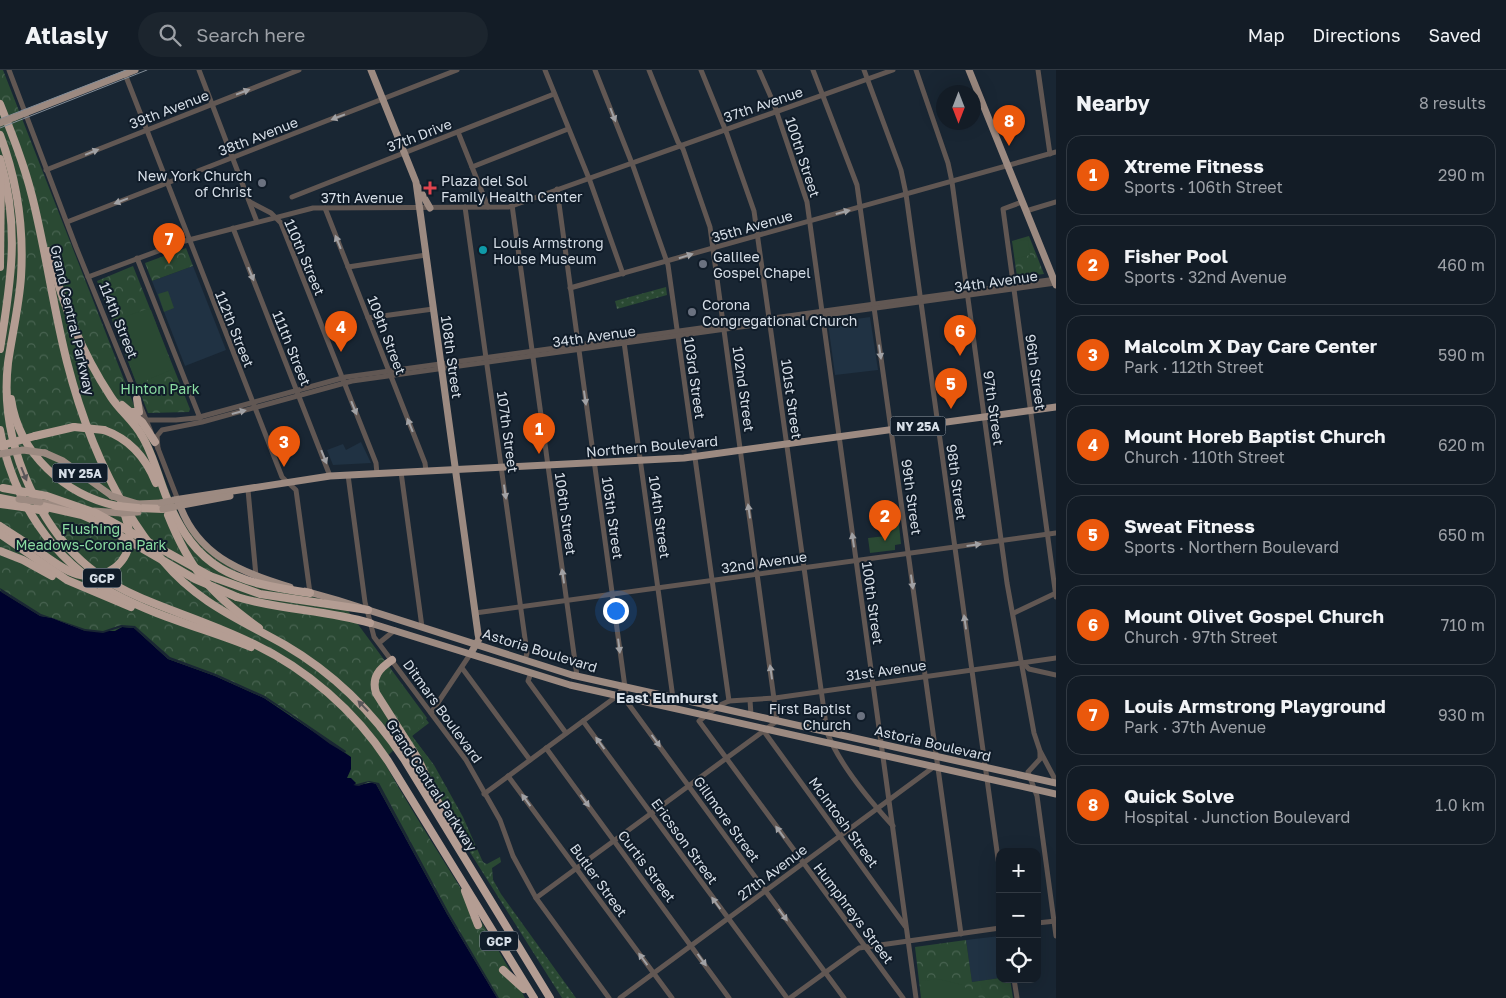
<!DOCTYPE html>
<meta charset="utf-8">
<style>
body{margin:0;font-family:"Golos Text",sans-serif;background:#1c252e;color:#f1f3f6}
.controls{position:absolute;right:15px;bottom:15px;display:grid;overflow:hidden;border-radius:10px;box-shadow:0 5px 20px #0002}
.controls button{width:45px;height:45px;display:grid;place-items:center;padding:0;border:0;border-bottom:1px solid #323a43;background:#131c26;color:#f1f3f6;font:25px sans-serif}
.compass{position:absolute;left:936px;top:15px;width:45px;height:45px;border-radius:50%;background:#131c26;box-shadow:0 5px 20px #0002;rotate:180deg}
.you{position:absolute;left:615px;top:540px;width:18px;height:18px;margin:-12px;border:4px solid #fff;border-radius:50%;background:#1a73e8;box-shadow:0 0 0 8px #1a73e833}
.badge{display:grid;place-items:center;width:32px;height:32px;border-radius:50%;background:#ea580c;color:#fff;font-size:16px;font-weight:700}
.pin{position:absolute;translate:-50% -41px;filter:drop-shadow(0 1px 2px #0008)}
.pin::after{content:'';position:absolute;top:26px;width:18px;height:15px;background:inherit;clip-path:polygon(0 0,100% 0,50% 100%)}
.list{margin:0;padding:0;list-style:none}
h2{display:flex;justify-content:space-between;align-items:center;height:65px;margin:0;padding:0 20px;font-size:21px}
h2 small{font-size:16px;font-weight:400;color:#9da1a7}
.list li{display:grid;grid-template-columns:32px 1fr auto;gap:15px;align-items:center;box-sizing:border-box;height:80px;margin:0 10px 10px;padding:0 10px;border:1px solid #323a43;border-radius:15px}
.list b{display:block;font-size:19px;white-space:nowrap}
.list p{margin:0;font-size:16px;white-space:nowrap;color:#9da1a7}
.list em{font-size:16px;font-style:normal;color:#9da1a7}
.icon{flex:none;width:28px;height:28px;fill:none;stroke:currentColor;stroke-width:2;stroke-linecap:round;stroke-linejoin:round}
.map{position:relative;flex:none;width:1056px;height:928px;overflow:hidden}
header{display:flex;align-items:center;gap:30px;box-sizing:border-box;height:70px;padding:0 25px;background:#131c26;border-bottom:1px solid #323a43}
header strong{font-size:24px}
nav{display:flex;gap:28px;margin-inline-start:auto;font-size:18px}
.search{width:350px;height:45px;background:#1c252e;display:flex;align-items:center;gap:12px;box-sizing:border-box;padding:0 18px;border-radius:28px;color:#9da1a7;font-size:19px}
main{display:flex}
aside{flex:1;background:#131c26}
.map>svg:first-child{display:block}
.built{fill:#203243}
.grass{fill:url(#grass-dots)}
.forest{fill:url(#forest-crowns)}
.pitch{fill:#2a4933}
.water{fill:#00032d}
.pier{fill:#192633}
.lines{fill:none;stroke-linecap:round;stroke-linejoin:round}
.minor{stroke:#615753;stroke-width:5}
.major{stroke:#9c8a81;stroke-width:7}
.highway{stroke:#b49d93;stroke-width:8}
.rail{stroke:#838d98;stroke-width:1}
.major-bridge{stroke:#9c8a81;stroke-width:7}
.highway-bridge{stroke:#b49d93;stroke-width:8}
.oneway{fill:#a1a1a4}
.oneway2{fill:#5a5659}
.worship-dot{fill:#6b7280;stroke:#101c29;stroke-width:2}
.health-dot{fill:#e0444e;stroke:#101c29;stroke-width:2}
.culture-dot{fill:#0f9aa8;stroke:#101c29;stroke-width:2}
.labels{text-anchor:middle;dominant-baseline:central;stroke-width:4;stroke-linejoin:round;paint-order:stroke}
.shield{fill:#101c29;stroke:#9ba4ae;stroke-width:1}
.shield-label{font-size:12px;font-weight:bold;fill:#d6dee7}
.street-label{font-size:14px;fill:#d6dee7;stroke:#101c29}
.poi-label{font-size:14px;fill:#d6dee7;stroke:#101c29;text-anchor:start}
.park-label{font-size:14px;fill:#8bdda2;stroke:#101c29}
.neighbourhood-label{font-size:15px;font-weight:bold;fill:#d6dee7;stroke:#101c29}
</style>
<header>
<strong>Atlasly</strong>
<div class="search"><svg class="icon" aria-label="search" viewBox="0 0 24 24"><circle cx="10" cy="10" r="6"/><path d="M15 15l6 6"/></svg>Search here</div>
<nav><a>Map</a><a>Directions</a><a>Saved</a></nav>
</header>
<main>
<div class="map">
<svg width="1056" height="928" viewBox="0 0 1056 928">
<defs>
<pattern id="grass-dots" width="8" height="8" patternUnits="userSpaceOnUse" patternTransform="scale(1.25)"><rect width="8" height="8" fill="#2a4933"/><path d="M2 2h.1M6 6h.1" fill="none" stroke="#486351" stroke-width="1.8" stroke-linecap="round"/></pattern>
<pattern id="forest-crowns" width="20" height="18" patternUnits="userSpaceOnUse" patternTransform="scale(1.25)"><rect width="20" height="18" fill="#2a4933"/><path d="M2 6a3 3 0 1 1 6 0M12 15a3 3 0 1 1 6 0" fill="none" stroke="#486351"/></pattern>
</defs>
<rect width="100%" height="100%" fill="#192633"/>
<!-- built -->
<g class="built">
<path d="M193 196 226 280 185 296 152 211Z"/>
<path d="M870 247 878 300 835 305 828 253Z"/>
<path d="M361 372 371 393 333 395 327 380 343 374 346 380Z"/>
<path d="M1000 866V908L972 912 966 870Z"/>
</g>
<!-- grass -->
<g class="grass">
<path d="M666 217 667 225 617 239 615 231Z"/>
<path d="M377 608 422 644 429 653 412 666 434 695 463 747 482 790 501 824 576 928H562L454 757Z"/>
</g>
<!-- forest -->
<g class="forest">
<path d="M0 0H3L141 353C158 383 165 418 181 448 213 507 282 520 343 534L427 648 412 666 432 693H427L409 666 383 690C428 771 482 846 525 928H497L359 716 95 563 40 546 0 521Z"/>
<path d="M1029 166 1044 204 1017 207 1012 171Z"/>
<path d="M186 178 193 196 152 211 145 193Z"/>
<path d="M133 196 190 339 189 342 148 343 97 211Z"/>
<path d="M500 787 501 792 492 798 493 809H491L476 789 487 794Z"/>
<path d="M966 870 972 912 1000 908 1010 909 1013 928H921L915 877Z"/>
</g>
<!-- pitch -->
<g class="pitch">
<path d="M1028 170 1030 185 1015 189 1013 172Z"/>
<path d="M168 221 174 238 164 242 158 224Z"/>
<path d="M147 239 151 240 173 299 140 313 136 312 113 251Z"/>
<path d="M899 455 901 474 895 475V480L870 483 868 468 886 466 885 457Z"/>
<path d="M939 909 962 915 980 928H922L920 911Z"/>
</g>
<!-- water -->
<path class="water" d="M0 521 40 546 52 548 85 561H115L122 557 134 558 168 589 215 606 264 628 351 687V699L347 708H351L356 713 354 715C362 717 368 710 376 714L447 844 497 928H0Z"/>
<!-- pier -->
<g class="pier">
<path d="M0 518 41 544 85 559 103 561 121 555 135 556 170 587 216 604 265 626 346 681 345 683 330 674 289 644 264 628 215 606 168 589 134 558 122 557 103 563 85 561 52 548 40 546 1 522Z"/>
<path d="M369 711 379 713 449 843 499 928H497L447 844 376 714 368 712 359 716 353 715Z"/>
</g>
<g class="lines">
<!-- minor -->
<g class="minor">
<path d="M9 0 76 177 151 362"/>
<path d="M199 0 257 152"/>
<path d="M545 0 590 111 623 204"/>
<path d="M595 0 633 96 668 195 729 631"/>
<path d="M701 0 727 64 754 141 827 662C839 694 870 731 893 756"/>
<path d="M759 0 774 34 807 132 916 928"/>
<path d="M813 0 857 115 961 864"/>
<path d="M864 0 901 100 906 124 1000 803"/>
<path d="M916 0 948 93 952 112 1007 513 1034 663 1040 681 1056 711"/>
<path d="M1038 0 1050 84"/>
<path d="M125 4 282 407 296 420 310 523"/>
<path d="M458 62 488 137"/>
<path d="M472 97 568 59"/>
<path d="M46 100 299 0"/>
<path d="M557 119 627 632 844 928"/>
<path d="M292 127 554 24"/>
<path d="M250 132 271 143 281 153 376 393 377 404"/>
<path d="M1022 132 1003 139 1056 527"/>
<path d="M512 135 577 606"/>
<path d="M465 137 527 583 525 590"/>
<path d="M325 138 425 393 426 401"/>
<path d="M1026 141 1056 132"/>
<path d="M67 152 457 0"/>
<path d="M233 158 330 406"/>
<path d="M137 188 200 348"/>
<path d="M348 197 426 185"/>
<path d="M88 207 185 171 313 138 509 137 893 0"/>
<path d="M570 218 1056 82"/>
<path d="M368 248 433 239"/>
<path d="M624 272 673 628"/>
<path d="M146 350H176L196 348 346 307 1056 209"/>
<path d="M157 376 178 430"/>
<path d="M158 379 157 366 162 360 202 352 352 311 1056 213"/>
<path d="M401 402 422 557"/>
<path d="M348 405 365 532 374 567 466 690 500 750 513 786 536 828 609 928"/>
<path d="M248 420 256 506"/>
<path d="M475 543 1056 463"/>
<path d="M1014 543 1056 523"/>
<path d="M379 573 395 560"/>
<path d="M1023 593 1029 599 1056 605"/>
<path d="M462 598 530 690"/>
<path d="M531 603 528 611 566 663"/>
<path d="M750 630 751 645"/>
<path d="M431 643 471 583"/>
<path d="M583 651 787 928"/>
<path d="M763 660 905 856"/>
<path d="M546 678 729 928"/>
<path d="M1040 682V689L1028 702 1037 726 1056 866"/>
<path d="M508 706 672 928"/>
<path d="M484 724 617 626 624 616"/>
<path d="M536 828 777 651 710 157 683 79 678 72 649 0"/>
<path d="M1037 853 1056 851"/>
<path d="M1014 909 1017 928"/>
<path d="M620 928 935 696"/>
<path d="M790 928 859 878 1000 858"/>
<path d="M903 928 699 651 720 635 729 631 775 628 1056 588"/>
</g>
<!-- major -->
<g class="major">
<path d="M371 0 416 112 478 564 479 569 471 583"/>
<path d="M969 0 1056 215"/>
<path d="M15 47 135 0"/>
<path d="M418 117 430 138"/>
<path d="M45 383 63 391 112 426"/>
<path d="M174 430 330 406 684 388 1056 337"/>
<path d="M178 430C195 484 239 502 290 517"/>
<path d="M43 433 76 439"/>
<path d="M138 434 161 433"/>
<path d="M177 436 230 426"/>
<path d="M94 441 121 443"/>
<path d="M305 521 337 530 572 605 1056 713"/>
<path d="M370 553 570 615 1056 724"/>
</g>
<!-- highway -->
<g class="highway">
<path d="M0 34C12 64 24 94 32 126 46 181 53 237 67 292 85 363 116 435 163 491 198 533 239 549 285 575 333 603 373 642 404 689L550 928"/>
<path d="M0 65C17 110 24 159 21 207 19 236 12 265 8 293 3 336 12 379 30 418 82 530 155 526 252 573 307 599 355 641 388 691L534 928"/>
<path d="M0 89C20 156 11 212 0 279"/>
<path d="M48 181C64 236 80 280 111 327 120 341 134 351 142 366 153 384 158 406 166 426 196 501 234 512 310 523"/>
<path d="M0 197 1 106"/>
<path d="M11 329C19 384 65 425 117 436"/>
<path d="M122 335 142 352 155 372"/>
<path d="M130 342H139L137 329"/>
<path d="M0 360C12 428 52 491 113 523 157 547 206 559 251 577"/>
<path d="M104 360C130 369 146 388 156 413"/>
<path d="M35 366 74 357"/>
<path d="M0 428 20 432"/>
<path d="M0 434 23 437"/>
<path d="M42 436 82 445 119 461"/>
<path d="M138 438 163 439"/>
<path d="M168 445C190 500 211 524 259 558"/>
<path d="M0 456 37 480"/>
<path d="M0 464 67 510 131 537"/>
<path d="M0 481 23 490 52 506"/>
<path d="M116 497C135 480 131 459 122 438"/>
<path d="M210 506 260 524 368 540"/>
<path d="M237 527C280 540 326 540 370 553"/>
<path d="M392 590C380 598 371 607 376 623L418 689 450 758"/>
<path d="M465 821 478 855"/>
<path d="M503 900 524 919"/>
</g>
<!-- rail -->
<g class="rail">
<path d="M0 49 126 0"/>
<path d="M0 58 147 0"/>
</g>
<!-- major-bridge -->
<g class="major-bridge">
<path d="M0 53 15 47"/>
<path d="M0 384 23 380 45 383"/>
<path d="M112 426 138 434"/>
<path d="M19 429 40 432"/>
<path d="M161 433 171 431"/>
<path d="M163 439 174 437"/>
<path d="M121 443 138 442"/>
</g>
<!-- highway-bridge -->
<g class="highway-bridge">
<path d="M74 357 104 360"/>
<path d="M0 376 35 366"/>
<path d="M3 418 47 426 96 443 210 506"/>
<path d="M117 436 138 438"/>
<path d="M23 437 45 441"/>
<path d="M117 464 195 509 237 527"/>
<path d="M37 480C62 498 86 519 116 497"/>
</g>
</g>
<!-- one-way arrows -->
<defs><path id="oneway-solid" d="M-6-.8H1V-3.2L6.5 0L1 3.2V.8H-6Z" transform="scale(1.25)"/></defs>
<g class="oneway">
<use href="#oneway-solid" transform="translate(243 22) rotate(-21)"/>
<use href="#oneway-solid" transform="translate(613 45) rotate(69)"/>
<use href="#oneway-solid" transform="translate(338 47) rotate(159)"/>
<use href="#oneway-solid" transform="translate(92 82) rotate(-22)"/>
<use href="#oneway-solid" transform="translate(121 131) rotate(159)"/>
<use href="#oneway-solid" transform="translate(843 142) rotate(-15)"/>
<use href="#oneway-solid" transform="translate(338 172) rotate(-112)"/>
<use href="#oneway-solid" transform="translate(686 186) rotate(-17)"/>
<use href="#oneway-solid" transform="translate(251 204) rotate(68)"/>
<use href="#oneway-solid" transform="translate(880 282) rotate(82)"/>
<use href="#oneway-solid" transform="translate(585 328) rotate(82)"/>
<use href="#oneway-solid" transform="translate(354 338) rotate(68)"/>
<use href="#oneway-solid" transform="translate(239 342) rotate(-15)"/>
<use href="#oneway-solid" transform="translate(410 355) rotate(-112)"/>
<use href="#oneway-solid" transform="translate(324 387) rotate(68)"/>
<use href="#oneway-solid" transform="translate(505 422) rotate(82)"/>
<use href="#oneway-solid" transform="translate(749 441) rotate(-98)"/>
<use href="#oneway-solid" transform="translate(853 470) rotate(-98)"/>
<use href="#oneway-solid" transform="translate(974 475) rotate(-8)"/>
<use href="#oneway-solid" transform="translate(563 506) rotate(-98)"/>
<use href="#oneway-solid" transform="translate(912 512) rotate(82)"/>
<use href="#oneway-solid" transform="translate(965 552) rotate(-98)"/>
<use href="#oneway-solid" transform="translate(619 576) rotate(83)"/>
<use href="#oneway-solid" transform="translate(771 602) rotate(-98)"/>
<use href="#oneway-solid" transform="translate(656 671) rotate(54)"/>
<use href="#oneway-solid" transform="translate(600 673) rotate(-126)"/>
<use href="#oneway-solid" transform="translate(526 730) rotate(-126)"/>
<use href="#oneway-solid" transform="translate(585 731) rotate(54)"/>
<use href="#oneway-solid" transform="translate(780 762) rotate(-126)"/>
<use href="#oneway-solid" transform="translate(716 833) rotate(-126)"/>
<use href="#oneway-solid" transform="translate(783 845) rotate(54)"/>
<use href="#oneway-solid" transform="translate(643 889) rotate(-126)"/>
<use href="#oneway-solid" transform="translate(702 890) rotate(54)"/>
</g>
<g class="oneway2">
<use href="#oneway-solid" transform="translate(24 404) rotate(68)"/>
<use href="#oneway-solid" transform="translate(363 636) rotate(-134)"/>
</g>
<!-- markers -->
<g class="worship-dot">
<circle cx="262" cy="113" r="5"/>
<circle cx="703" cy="194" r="5"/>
<circle cx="692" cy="242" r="5"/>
<circle cx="861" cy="646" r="5"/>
</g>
<path class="health-dot" d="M427.5 110.5h5v5h5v5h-5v5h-5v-5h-5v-5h5z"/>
<circle class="culture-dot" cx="483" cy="180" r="5"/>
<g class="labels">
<!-- shield labels -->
<g class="shield">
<rect x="890.5" y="346.5" width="55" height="19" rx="4"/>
<rect x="52.5" y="393.5" width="55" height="19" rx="4"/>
<rect x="83" y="498.5" width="38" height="19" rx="4"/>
<rect x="480" y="861.5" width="38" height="19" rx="4"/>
</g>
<g class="shield-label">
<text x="918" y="356">NY 25A</text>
<text x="80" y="403">NY 25A</text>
<text x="102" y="508">GCP</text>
<text x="499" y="871">GCP</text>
</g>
<!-- street labels -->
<g class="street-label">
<text transform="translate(763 34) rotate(-19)">37th Avenue</text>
<text transform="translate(169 39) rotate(-21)">39th Avenue</text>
<text transform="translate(419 65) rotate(-21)">37th Drive</text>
<text transform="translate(258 66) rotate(-21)">38th Avenue</text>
<text transform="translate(803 87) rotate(72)">100th Street</text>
<text x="362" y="127">37th Avenue</text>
<text transform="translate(752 156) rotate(-16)">35th Avenue</text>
<text transform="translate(305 187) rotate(67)">110th Street</text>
<text transform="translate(996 211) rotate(-8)">34th Avenue</text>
<text transform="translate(73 250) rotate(77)">Grand Central Parkway</text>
<text transform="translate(119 250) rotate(68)">114th Street</text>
<text transform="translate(235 259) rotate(68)">112th Street</text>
<text transform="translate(387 265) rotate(69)">109th Street</text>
<text transform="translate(594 266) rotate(-8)">34th Avenue</text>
<text transform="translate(292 278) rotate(68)">111th Street</text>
<text transform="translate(452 287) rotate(82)">108th Street</text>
<text transform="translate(1036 302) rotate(82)">96th Street</text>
<text transform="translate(695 308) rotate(82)">103rd Street</text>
<text transform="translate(744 319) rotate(82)">102nd Street</text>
<text transform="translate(792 329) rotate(82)">101st Street</text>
<text transform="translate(994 338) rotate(82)">97th Street</text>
<text transform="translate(508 362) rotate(82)">107th Street</text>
<text transform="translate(652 376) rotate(-5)">Northern Boulevard</text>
<text transform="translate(957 412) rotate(82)">98th Street</text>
<text transform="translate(912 427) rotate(82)">99th Street</text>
<text transform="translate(566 444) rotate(82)">106th Street</text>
<text transform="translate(660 447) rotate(82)">104th Street</text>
<text transform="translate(613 448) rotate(82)">105th Street</text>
<text transform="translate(764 492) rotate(-8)">32nd Avenue</text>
<text transform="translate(873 533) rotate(82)">100th Street</text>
<text transform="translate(540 580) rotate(17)">Astoria Boulevard</text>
<text transform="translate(886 600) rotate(-8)">31st Avenue</text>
<text transform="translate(443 641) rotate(54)">Ditmars Boulevard</text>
<text transform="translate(933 673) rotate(13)">Astoria Boulevard</text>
<text transform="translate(432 715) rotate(57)">Grand Central Parkway</text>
<text transform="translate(727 749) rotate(54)">Gillmore Street</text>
<text transform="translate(844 752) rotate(54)">McIntosh Street</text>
<text transform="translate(685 771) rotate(54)">Ericsson Street</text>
<text transform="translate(647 796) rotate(53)">Curtis Street</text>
<text transform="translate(772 802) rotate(-37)">27th Avenue</text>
<text transform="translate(599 810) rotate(54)">Butler Street</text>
<text transform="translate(854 843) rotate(53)">Humphreys Street</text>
</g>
<!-- poi labels -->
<g class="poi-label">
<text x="252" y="105" text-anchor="end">New York Church<tspan x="252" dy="16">of Christ</tspan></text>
<text x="441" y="110">Plaza del Sol<tspan x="441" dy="16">Family Health Center</tspan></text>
<text x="493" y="172">Louis Armstrong<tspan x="493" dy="16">House Museum</tspan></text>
<text x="713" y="186">Galilee<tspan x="713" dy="16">Gospel Chapel</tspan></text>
<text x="702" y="234">Corona<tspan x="702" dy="16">Congregational Church</tspan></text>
<text x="851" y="638" text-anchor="end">First Baptist<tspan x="851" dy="16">Church</tspan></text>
</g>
<!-- park labels -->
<g class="park-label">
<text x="160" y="318">Hinton Park</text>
<text x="91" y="458">Flushing<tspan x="91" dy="16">Meadows-Corona Park</tspan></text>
</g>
<!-- neighbourhood labels -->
<g class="neighbourhood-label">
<text x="667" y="627">East Elmhurst</text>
</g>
</g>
</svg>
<div class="controls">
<button>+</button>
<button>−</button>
<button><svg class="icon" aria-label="locate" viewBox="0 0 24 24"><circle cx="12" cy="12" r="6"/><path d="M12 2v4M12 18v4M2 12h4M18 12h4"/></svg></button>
</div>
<svg class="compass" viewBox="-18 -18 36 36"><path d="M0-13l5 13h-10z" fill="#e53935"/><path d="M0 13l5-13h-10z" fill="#9da1a7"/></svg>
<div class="you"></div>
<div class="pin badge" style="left:539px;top:384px">1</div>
<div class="pin badge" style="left:885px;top:471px">2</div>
<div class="pin badge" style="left:284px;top:397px">3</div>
<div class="pin badge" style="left:341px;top:282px">4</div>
<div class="pin badge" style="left:951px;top:339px">5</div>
<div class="pin badge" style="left:960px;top:286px">6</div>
<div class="pin badge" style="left:169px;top:194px">7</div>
<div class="pin badge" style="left:1009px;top:76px">8</div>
</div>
<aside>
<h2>Nearby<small>8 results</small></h2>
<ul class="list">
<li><span class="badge">1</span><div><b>Xtreme Fitness</b><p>Sports · 106th Street</p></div><em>290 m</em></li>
<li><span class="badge">2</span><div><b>Fisher Pool</b><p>Sports · 32nd Avenue</p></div><em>460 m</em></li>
<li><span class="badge">3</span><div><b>Malcolm X Day Care Center</b><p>Park · 112th Street</p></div><em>590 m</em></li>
<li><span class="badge">4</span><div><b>Mount Horeb Baptist Church</b><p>Church · 110th Street</p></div><em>620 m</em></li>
<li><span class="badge">5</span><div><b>Sweat Fitness</b><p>Sports · Northern Boulevard</p></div><em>650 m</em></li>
<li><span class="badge">6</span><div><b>Mount Olivet Gospel Church</b><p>Church · 97th Street</p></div><em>710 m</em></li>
<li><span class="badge">7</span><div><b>Louis Armstrong Playground</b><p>Park · 37th Avenue</p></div><em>930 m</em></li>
<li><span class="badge">8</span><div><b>Quick Solve</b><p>Hospital · Junction Boulevard</p></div><em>1.0 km</em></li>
</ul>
</aside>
</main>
